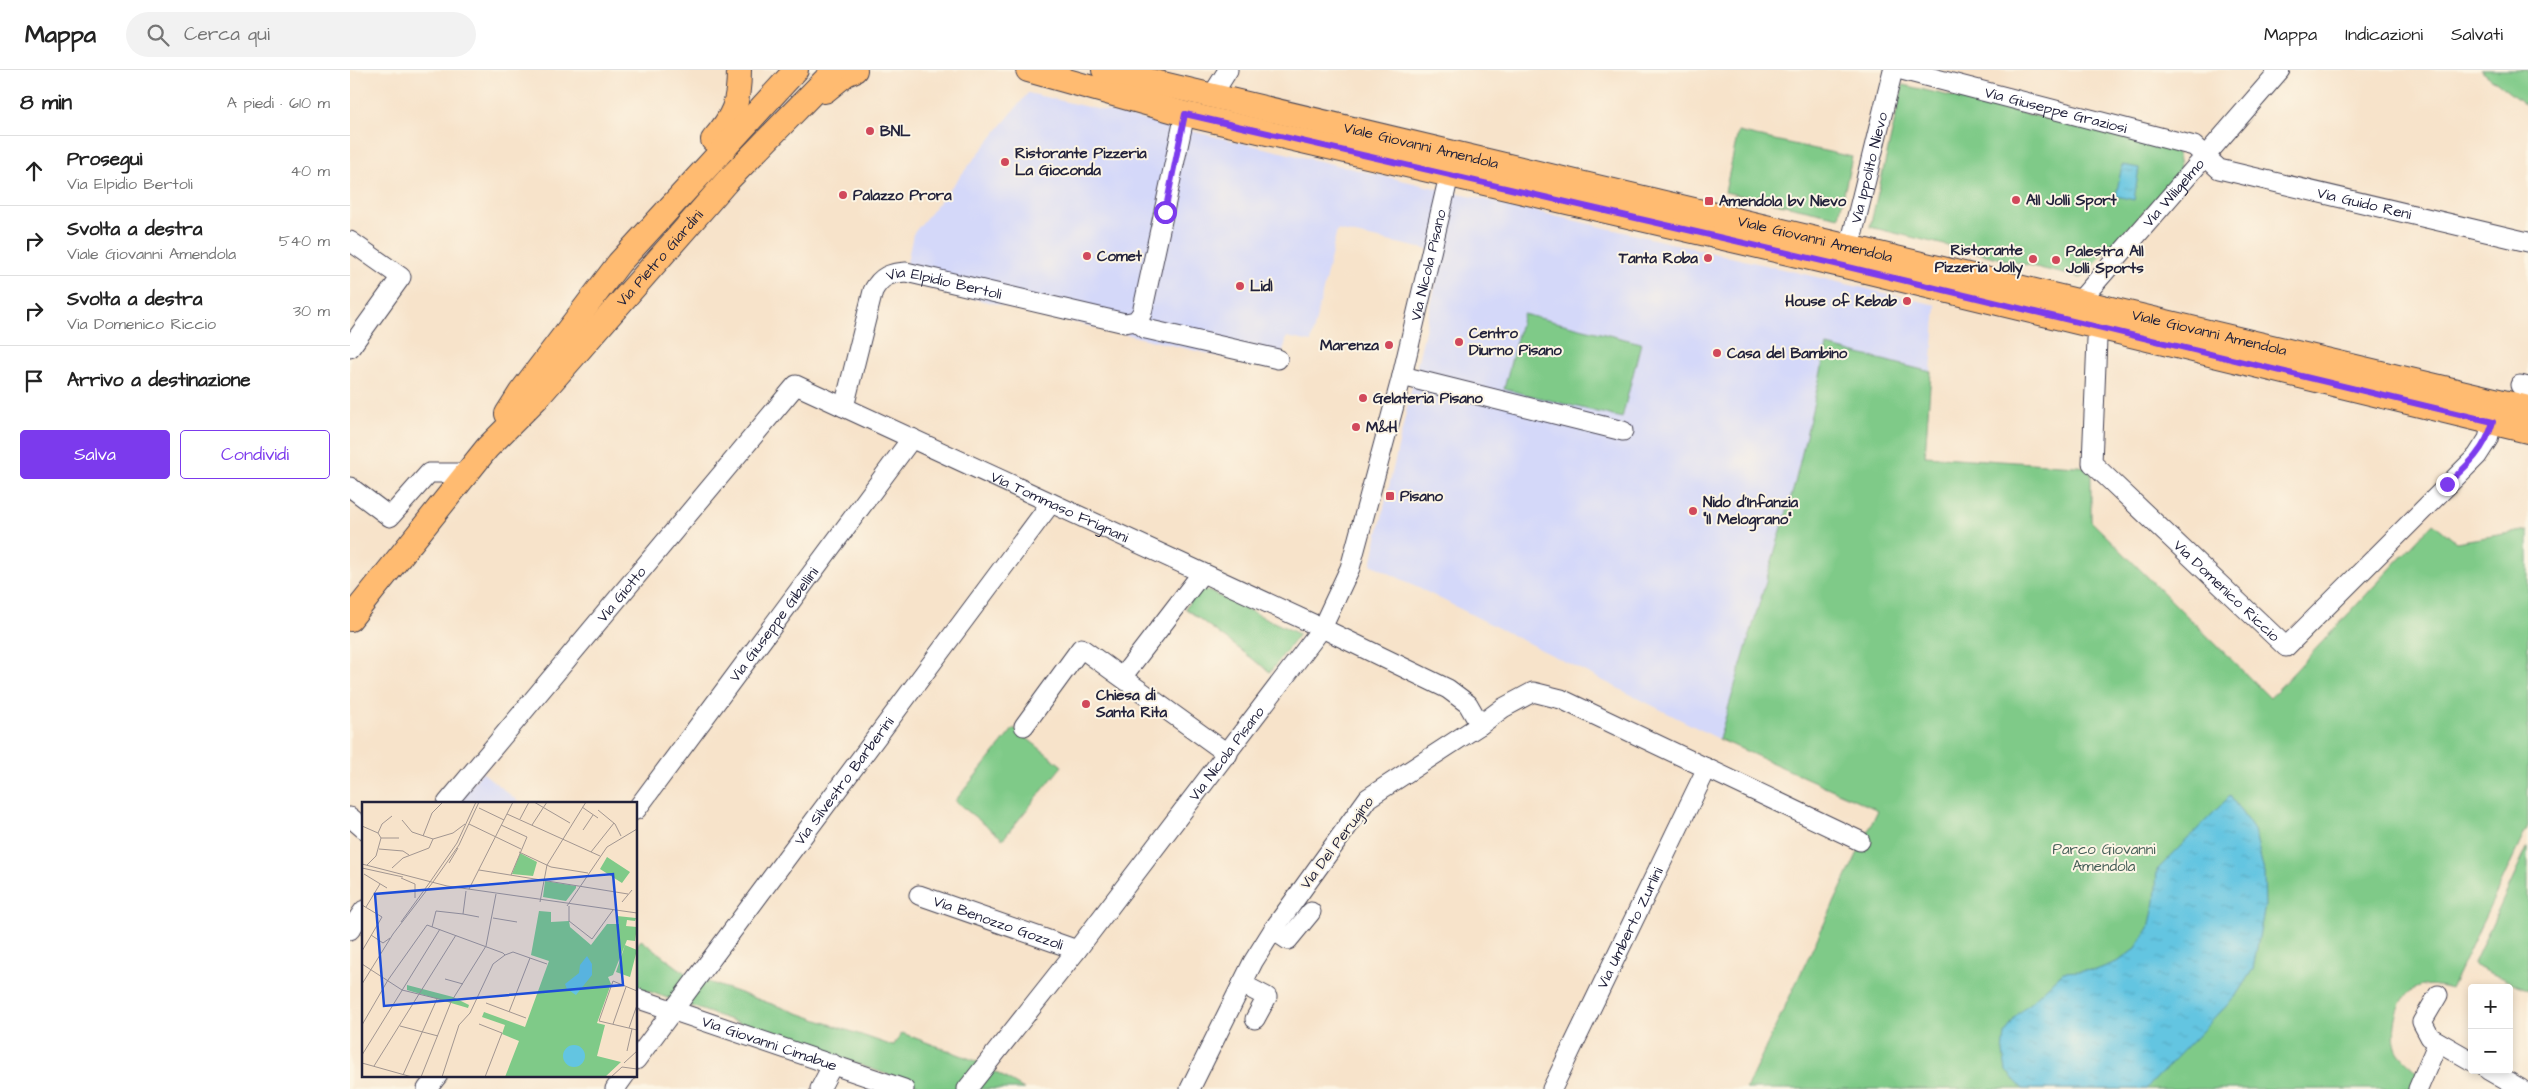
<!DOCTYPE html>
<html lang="it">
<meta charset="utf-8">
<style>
body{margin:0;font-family:"Architects Daughter",sans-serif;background:#f2f2f2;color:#222}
.controls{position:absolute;right:15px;bottom:15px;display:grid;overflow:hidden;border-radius:5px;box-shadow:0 2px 8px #0003}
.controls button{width:45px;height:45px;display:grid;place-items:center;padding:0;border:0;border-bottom:1px solid #e0e0e0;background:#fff;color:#222;font:25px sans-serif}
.stop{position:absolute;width:15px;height:15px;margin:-11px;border:4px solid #7c3aed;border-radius:50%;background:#fff}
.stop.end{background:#7c3aed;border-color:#fff;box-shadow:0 1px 5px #0008}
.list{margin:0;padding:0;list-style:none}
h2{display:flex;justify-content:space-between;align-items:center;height:65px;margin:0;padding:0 20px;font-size:21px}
h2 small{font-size:16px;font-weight:400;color:#767676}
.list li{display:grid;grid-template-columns:32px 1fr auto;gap:15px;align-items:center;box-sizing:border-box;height:70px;padding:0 20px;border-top:1px solid #e0e0e0}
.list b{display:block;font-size:19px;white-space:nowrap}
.list p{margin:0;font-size:16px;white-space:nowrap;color:#767676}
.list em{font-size:16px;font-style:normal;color:#767676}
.actions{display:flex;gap:10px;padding:15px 20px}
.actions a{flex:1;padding:11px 0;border:1px solid #7c3aed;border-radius:5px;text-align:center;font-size:18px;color:#7c3aed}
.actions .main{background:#7c3aed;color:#fff}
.icon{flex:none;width:28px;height:28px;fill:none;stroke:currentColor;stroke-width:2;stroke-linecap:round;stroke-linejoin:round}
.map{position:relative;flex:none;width:2178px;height:1019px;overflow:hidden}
header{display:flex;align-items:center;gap:30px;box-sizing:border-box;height:70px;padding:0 25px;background:#fff;border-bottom:1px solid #e0e0e0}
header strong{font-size:24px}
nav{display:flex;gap:28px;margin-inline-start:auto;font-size:18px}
.search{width:350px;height:45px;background:#f2f2f2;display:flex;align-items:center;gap:12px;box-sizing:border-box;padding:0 18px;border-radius:28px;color:#767676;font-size:19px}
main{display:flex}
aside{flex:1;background:#fff}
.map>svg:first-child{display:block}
.built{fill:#d4d8f9}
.green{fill:#7fca88;stroke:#507662}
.water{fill:url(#water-ripples);stroke:#42748e}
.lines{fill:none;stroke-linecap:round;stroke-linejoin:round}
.minor-casing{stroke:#423f50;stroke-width:21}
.major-casing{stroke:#423f50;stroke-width:26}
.minor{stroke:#fff;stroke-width:19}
.major{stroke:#ffbb71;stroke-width:24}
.route{stroke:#7c3aed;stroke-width:6}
.poi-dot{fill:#d1495b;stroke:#fcf5e5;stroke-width:2}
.labels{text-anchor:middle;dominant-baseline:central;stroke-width:4;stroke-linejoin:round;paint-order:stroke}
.street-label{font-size:15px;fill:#22223b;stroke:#fcf5e5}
.poi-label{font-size:15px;font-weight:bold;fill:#22223b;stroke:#fcf5e5;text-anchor:start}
.park-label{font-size:15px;fill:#435d56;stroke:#fcf5e5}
.inset-road{fill:none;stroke:#a29691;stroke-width:1}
.view{fill:#1d4ed8;fill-opacity:0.15;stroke:#1d4ed8;stroke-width:2.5}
.inset-edge{fill:none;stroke:#22223b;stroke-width:2.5}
</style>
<header>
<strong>Mappa</strong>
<div class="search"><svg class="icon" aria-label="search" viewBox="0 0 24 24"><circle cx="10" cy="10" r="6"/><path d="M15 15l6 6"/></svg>Cerca qui</div>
<nav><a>Mappa</a><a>Indicazioni</a><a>Salvati</a></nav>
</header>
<main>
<aside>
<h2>8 min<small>A piedi · 610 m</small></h2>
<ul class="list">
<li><svg class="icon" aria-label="ahead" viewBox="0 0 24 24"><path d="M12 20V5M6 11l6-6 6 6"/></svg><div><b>Prosegui</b><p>Via Elpidio Bertoli</p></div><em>40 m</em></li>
<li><svg class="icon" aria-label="right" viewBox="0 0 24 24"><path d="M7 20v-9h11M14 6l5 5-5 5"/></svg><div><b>Svolta a destra</b><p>Viale Giovanni Amendola</p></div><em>540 m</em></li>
<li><svg class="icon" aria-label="right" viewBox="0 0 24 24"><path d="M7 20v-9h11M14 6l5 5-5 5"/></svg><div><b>Svolta a destra</b><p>Via Domenico Riccio</p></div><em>30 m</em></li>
<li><svg class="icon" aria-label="arrive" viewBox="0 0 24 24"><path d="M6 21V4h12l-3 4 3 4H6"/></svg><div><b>Arrivo a destinazione</b></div></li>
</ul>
<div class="actions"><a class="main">Salva</a><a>Condividi</a></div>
</aside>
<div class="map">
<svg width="2178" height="1019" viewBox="0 0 2178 1019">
<defs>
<pattern id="water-ripples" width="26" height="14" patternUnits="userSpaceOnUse" patternTransform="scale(1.25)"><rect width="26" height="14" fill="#63c5e1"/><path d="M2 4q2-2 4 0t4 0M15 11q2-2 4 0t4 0" fill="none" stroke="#56a9c2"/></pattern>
</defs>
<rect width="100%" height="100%" fill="#fcf5e5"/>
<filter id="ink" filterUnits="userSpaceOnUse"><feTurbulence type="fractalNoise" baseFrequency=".02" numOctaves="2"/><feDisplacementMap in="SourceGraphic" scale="10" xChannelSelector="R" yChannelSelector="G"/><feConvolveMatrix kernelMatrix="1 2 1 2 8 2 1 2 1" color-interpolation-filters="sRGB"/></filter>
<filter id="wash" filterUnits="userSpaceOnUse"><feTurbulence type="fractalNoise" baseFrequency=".0096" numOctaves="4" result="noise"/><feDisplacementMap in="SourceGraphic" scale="20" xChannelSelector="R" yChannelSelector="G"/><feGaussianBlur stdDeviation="1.12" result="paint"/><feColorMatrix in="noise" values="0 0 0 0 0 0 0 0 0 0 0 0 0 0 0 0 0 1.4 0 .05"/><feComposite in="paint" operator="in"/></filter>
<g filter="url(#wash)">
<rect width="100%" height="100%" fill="#f7e3ca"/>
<!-- built -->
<g class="built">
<path d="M678 23 1586 235 1581 302 1477 277 1444 417 1369 669 1021 494 1093 183 987 160 961 272 937 267 928 300 553 212 563 164Z"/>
<path d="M132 702 170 733H107Z"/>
</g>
<!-- green -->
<g class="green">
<path d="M2130 0H2178V37Z"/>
<path d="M1553 15 1823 78 1828 85 1831 102 1731 208 1520 157Z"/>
<path d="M1388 62 1502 87 1489 147 1375 122Z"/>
<path d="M1173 244 1291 273 1272 348 1154 319Z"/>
<path d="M1477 276 1581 302 1575 386 1741 397V451L1920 628 2083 453 2106 472 2178 460V756L2101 919C2090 916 2078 913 2066 918 2047 925 2040 963 2047 980 2051 988 2063 997 2069 1003L2062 1019H1396L1528 740 1369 669 1444 417Z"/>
<path d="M852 518 949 564 920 602 835 538Z"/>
<path d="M664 658 712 696 653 769 605 731Z"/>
<path d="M2178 776V920L2123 895Z"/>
<path d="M291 870 338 905 543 976 552 963 626 991 674 1019H579L286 917V876Z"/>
</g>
<!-- water -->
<g class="water">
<path d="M1772 95 1789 98 1784 130 1766 126Z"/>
<path d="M1880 726 1904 760 1914 802 1915 836 1903 899 1885 927 1796 1019H1673L1656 1001 1653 982 1655 964 1666 946 1713 902 1746 900 1769 891 1786 878 1799 858 1805 832 1807 800Z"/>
</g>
</g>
<g filter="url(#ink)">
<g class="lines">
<!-- minor casing -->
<g class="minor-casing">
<g id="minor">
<path id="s1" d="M1552 0 1844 76 1869 99 2178 172"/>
<path d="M861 27 878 0"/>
<path d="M0 171 51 207 0 278"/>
<path id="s2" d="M1496 191 1543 0"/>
<path id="s3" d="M1732 244 1733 227 1930 0"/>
<path d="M786 251 796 259 928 289"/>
<path id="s4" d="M1750 258 1747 269 1742 393 1936 577 2127 386 2138 369 2145 340"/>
<path d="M1052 306 1273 361"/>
<path d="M2170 315 2178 317"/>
<path id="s5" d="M494 337 523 221C531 206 540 203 556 202L775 253 786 251 792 243 835 44"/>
<path d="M0 417 40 447 79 403H117"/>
<path d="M772 607 852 503"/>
<path d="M1130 655 1153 638 1183 622 1211 629 1510 771"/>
<path d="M674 656 731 578 878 684"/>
<path id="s6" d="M97 733 446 315 972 558 1098 619 1118 634 1130 655 1018 728 923 860 903 892 840 1019"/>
<path id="s7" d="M286 740 562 368"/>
<path d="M0 747 14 759"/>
<path id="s8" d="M569 825 727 880"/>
<path d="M0 860 14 840"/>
<path d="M923 860 938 870 961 842"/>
<path d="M892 914 917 927 905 949"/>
<path d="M2088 925 2072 952 2080 967 2122 991"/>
<path id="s9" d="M286 928 554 1019"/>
<path id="s10" d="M286 990 701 433"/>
<path d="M2138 1000 2171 1019"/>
<path d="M77 1019 88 1005"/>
<path d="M265 1019 275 1005"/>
<path d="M470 1019 483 994"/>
<path id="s11" d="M617 1019 727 880 972 558 1000 498 1052 306 1102 93"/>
<path id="s12" d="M1202 1019 1357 698"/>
<path d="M2068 1019 2088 972"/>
</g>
</g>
<!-- major casing -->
<g class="major-casing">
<g id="major">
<path d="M678 0 835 44 1495 196 2178 361"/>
<path id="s13" d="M754 0 2178 338"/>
<path d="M475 21 496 4 505 0"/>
<path d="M363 70C384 46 389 33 389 0"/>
<path d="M157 344 171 322 269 193 446 0"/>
<path id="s14" d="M0 549 137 378 188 327 378 110 485 0"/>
</g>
</g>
<!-- minor -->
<use href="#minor" class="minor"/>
<!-- major -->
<use href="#major" class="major"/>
</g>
</g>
<g class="lines" filter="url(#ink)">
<!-- route -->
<path class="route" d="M815 142 835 44 1494 196 2143 352C2135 380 2118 395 2097 414"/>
</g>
<!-- markers -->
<g class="poi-dot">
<circle cx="520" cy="61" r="5"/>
<circle cx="655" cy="92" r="5"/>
<circle cx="493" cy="125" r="5"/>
<circle cx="1666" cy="130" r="5"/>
<rect x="1354" y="126" width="10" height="10" rx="2.5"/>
<circle cx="737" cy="186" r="5"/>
<circle cx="1358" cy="188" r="5"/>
<circle cx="1683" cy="189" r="5"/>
<circle cx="1706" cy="190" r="5"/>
<circle cx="890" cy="216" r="5"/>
<circle cx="1557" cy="231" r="5"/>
<circle cx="1109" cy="272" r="5"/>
<circle cx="1039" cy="275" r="5"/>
<circle cx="1367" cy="283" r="5"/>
<circle cx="1013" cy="328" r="5"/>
<circle cx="1006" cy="357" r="5"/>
<rect x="1035" y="421" width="10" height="10" rx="2.5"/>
<circle cx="1343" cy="441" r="5"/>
<circle cx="736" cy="634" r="5"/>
</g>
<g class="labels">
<!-- street labels -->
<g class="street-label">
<text stroke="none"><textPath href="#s1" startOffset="159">Via Giuseppe Graziosi</textPath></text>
<text stroke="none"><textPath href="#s13" startOffset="326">Viale Giovanni Amendola</textPath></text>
<text stroke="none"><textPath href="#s2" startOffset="96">Via Ippolito Nievo</textPath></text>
<text stroke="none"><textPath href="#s3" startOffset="155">Via Wiligelmo</textPath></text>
<text stroke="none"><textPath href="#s1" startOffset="485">Via Guido Reni</textPath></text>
<text stroke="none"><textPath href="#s13" startOffset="731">Viale Giovanni Amendola</textPath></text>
<text stroke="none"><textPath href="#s14" startOffset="476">Via Pietro Giardini</textPath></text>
<text stroke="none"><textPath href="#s11" startOffset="961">Via Nicola Pisano</textPath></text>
<text stroke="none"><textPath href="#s5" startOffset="199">Via Elpidio Bertoli</textPath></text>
<text stroke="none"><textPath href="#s13" startOffset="1136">Viale Giovanni Amendola</textPath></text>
<text stroke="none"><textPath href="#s6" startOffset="835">Via Tommaso Frignani</textPath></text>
<text stroke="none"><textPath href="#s4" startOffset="321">Via Domenico Riccio</textPath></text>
<text stroke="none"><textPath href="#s6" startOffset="272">Via Giotto</textPath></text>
<text stroke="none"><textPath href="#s7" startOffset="231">Via Giuseppe Gibellini</textPath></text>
<text stroke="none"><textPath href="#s11" startOffset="424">Via Nicola Pisano</textPath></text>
<text stroke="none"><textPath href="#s10" startOffset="348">Via Silvestro Barberini</textPath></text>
<text transform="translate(987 773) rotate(-53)">Via Del Perugino</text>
<text stroke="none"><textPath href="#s8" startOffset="84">Via Benozzo Gozzoli</textPath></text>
<text stroke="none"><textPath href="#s12" startOffset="179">Via Umberto Zurlini</textPath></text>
<text stroke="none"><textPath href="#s9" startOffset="141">Via Giovanni Cimabue</textPath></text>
</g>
<!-- poi labels -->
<g class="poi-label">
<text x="530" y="61">BNL</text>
<text x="665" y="83">Ristorante Pizzeria<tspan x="665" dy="17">La Gioconda</tspan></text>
<text x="503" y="125">Palazzo Prora</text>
<text x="1676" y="130">All Jolli Sport</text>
<text x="1369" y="131">Amendola bv Nievo</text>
<text x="1673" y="180" text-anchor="end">Ristorante<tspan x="1673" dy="17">Pizzeria Jolly</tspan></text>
<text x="1716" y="181">Palestra All<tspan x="1716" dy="17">Jolli Sports</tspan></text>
<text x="747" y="186">Comet</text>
<text x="1348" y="188" text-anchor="end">Tanta Roba</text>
<text x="900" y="216">Lidl</text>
<text x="1547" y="231" text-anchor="end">House of Kebab</text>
<text x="1119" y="263">Centro<tspan x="1119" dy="17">Diurno Pisano</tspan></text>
<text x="1029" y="275" text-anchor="end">Marenza</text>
<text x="1377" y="283">Casa del Bambino</text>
<text x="1023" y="328">Gelateria Pisano</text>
<text x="1016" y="357">M&amp;H</text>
<text x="1050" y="426">Pisano</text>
<text x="1353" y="432">Nido d'Infanzia<tspan x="1353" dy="17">"Il Melograno"</tspan></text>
<text x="746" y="625">Chiesa di<tspan x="746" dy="17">Santa Rita</tspan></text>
</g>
<!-- park labels -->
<g class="park-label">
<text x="1754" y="779">Parco Giovanni<tspan x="1754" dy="17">Amendola</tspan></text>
</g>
</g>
<!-- overview -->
<g transform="translate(12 732)">
<rect width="275" height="275" fill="#f7e3ca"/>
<path d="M158 51 175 60 171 74 150 72ZM245 55 268 70 260 81 238 67ZM183 79 214 84V86L204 99 181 95ZM177 109 189 110V120L207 119 208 125 229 143 245 122H257L255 114 274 116 273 119 265 118 264 124 275 125 273 139 265 138 251 173 246 175 249 182 235 221 243 223 235 254 259 260 243 275H143L157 239 140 232 143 223 120 215 122 210 163 225 187 159 169 153ZM263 143 275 148 268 175 254 170ZM45 183 91 195 107 203 106 206 45 188Z" fill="#7fca88"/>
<path d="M225 154 230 162V173L214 193 205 187 203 182 217 171 218 163ZM201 254a11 11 0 1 1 22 0a11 11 0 1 1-22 0Z" fill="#63c5e1"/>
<path class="inset-road" d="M172 0 208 21M220 5 236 16M117 6 142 18M236 8 253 22 259 34M145 12 238 54M158 17 167 0M40 18 50 30 71 37 91 31 103 22M107 22 159 47M139 23 165 35 149 73M170 23 185 0M0 24 16 31 19 36 14 54 5 63M221 28 231 13M16 31 20 22 30 14M61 34 70 11 81 0M19 36H37M17 47 41 49 47 53M157 50 189 65 226 71M229 50 252 21M87 61 96 46M0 62 85 84 275 111M0 66 41 75M30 66 41 56 67 46 71 37M117 68 266 92M2 72 25 86M39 76 53 82V96M68 80 95 41 114 0M71 80 97 43 117 0M107 87 151 0M178 100 185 63 224 0M260 100 270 88M0 103 20 115 0 149M205 104 245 45 275 27M207 104V119L230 137 251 108M4 105 18 82M101 112 117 115M131 116 155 120M39 120 68 80M70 125 74 109 101 112 104 89M9 133 21 141 28 136M143 153 151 150 185 162M0 162 40 188 89 200M83 177 101 182M0 182 31 132 71 80M275 189 251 179 237 219 275 228M124 201 164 216M147 210 168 156M117 222 140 231 123 275M251 222 264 185M0 223 26 178 65 123 141 151 143 153 131 162 108 211 97 223 80 275M38 224 76 234M267 226 275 203M265 249 270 227M0 253 78 127M0 261 50 275M262 261 275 249M12 264 94 133M41 273 75 197M59 275 89 200 124 144 134 92M249 275 260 265 275 267"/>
<path class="view" d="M251 72 261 183 22 204 13 92Z"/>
<rect width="275" height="275" class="inset-edge"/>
</g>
</svg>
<div class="controls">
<button>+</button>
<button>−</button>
</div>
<div class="stop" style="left:815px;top:142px"></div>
<div class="stop end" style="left:2097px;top:414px"></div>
</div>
</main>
